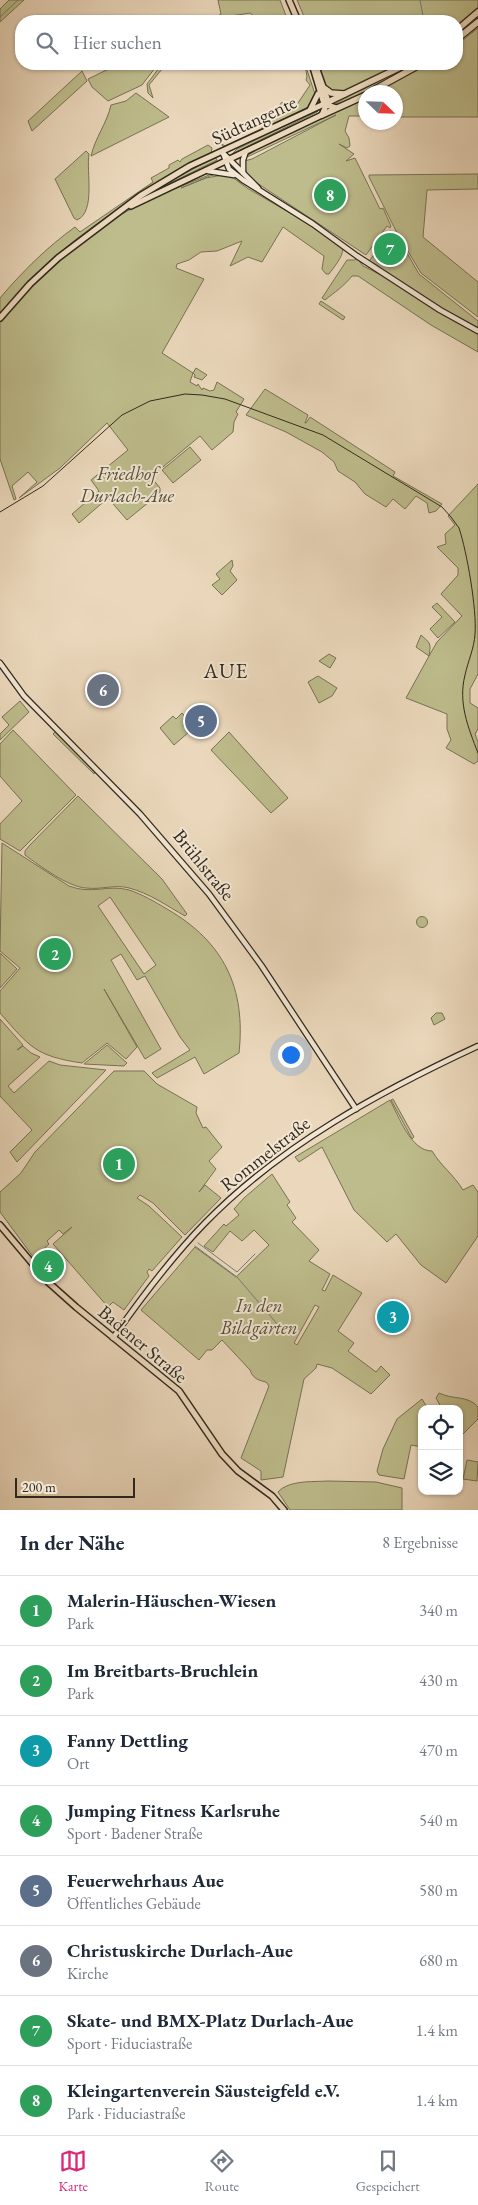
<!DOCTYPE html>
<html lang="de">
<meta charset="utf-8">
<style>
body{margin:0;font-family:"EB Garamond",serif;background:#f6f6f7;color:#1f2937}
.controls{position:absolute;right:15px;bottom:15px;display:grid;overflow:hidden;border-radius:10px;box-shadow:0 1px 4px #0004}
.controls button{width:45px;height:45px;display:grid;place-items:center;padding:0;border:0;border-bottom:1px solid #e0e1e3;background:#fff;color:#1f2937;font:25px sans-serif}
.compass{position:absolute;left:358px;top:85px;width:45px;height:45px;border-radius:50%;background:#fff;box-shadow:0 1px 4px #0004;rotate:113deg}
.scale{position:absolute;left:15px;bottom:12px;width:120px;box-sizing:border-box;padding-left:5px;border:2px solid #31291e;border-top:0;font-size:14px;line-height:18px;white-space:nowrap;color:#31291e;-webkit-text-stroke:4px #f2e6d3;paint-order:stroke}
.you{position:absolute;left:290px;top:1054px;width:18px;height:18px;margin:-12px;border:4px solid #fff;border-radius:50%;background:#1a73e8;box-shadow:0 0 0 8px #1a73e833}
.badge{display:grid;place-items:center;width:32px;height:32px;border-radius:50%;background:#db2777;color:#fff;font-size:16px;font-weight:700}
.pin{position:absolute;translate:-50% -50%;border:2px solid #fff;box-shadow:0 1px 5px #0006}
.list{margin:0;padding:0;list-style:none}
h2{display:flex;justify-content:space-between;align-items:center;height:65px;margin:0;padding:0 20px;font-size:21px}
h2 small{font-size:16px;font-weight:400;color:#747a83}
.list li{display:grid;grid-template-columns:32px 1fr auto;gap:15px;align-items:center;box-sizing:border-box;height:70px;padding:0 20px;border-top:1px solid #e0e1e3}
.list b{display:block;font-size:19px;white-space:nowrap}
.list p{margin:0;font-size:16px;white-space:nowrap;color:#747a83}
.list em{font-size:16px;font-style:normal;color:#747a83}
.icon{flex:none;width:28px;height:28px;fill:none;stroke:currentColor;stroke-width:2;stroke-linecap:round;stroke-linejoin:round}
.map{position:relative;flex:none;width:478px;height:1510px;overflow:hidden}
.search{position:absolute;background:#fff;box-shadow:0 1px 4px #0004;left:15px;right:15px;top:15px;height:55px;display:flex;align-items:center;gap:12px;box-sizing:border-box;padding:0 18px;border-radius:20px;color:#747a83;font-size:19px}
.sheet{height:625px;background:#fff}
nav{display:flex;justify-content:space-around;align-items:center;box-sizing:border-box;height:70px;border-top:1px solid #e0e1e3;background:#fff;font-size:14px;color:#747a83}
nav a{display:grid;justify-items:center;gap:2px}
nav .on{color:#db2777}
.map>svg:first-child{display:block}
.green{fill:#bebc8c;stroke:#787255;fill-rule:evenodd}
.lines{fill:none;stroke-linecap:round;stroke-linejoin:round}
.stream{stroke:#737e7d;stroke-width:1}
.secondary-casing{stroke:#31291e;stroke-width:7}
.primary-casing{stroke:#31291e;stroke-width:8}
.highway-casing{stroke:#31291e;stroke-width:8}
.secondary{stroke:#f2e6d3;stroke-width:4.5}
.primary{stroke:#ebd8bc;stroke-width:5}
.highway{stroke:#ebd8bc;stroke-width:5.5}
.tram{stroke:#31291e;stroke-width:1}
.labels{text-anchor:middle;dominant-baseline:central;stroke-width:4;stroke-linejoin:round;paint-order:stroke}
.street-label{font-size:19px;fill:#31291e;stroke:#f2e6d3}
.park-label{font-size:19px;font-style:italic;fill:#544e3a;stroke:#f2e6d3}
.quarter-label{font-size:21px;letter-spacing:1px;fill:#31291e;stroke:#f2e6d3}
</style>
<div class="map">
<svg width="478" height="1510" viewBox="0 0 478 1510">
<rect width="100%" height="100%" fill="#ebd8bc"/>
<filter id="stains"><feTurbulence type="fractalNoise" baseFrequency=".004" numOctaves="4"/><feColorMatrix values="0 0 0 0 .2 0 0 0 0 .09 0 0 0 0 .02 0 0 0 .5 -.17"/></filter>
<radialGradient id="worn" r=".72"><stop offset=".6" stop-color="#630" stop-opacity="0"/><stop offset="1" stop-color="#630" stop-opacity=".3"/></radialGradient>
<!-- green -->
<g class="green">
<path d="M9 0H24L0 22V9Z"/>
<path d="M218 0H280L288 21H260L250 13 218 18 215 21H211L221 14Z"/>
<path d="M297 0H478V7L457 25V21H306Z"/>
<path d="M478 28V117H396V92H375L429 64H457V45Z"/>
<path d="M119 64H158L142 85 108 101 92 87 88 79Z"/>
<path d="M162 64H166L149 85 153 98 148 93 147 84Z"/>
<path d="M305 64 315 94V98L310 106 225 147 213 139 211 137 225 146 261 129 282 102 288 107 291 103 296 106 310 85 306 80 307 77Z"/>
<path d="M318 64H398L342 91 333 92 325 85Z"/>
<path d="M412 64H416C394 76 358 101 334 104Z"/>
<path d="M82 71 87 81 32 131 28 121Z"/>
<path d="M136 93 169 117 91 156C95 138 107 123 111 105L126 101Z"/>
<path d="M365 97V116H349L345 131 349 138 350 146 347 148 339 144 354 154 346 161 355 158 380 209 383 208 391 226 390 228 387 226 366 255 257 183 246 172 244 161 252 159 336 115 245 158 256 149Z"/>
<path d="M320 109 317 112 232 154 237 149Z"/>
<path d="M208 145 212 148 211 154C158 183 105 214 58 254 37 273 19 293 0 314V298C22 272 47 247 75 227L80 232 153 182 151 178 169 168V165L178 160 180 162 182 159Z"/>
<path d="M86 151 89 154C86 171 96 212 77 220L74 218 55 179Z"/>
<path d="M216 158 217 160 146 195 211 159Z"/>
<path d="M214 173 215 174 181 188 206 178 228 174 247 188 309 224 343 248C343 257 334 267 329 274H326L322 269 324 256 283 227 262 262 248 257 230 266 242 241 217 251 201 252 189 260 177 264 176 268 204 279 162 353 193 373 196 368 207 375 202 380 194 377 195 375 193 373 190 382 197 386 198 384 202 390 203 388 210 391 214 390 217 382 244 399 236 412 238 414 234 422 233 432 212 450 200 436 151 477 160 488V493L127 520 108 498 79 523 72 514 99 491 91 480 128 450 107 423 60 468 19 498 37 482 28 472 12 486 16 499 14 500 0 459V322L34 284 57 262 113 219 149 199Z"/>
<path d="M478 174V189L427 190 423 237 478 282V317L421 273 397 233 369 177V175Z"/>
<path d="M395 232 419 274 478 321V329L433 303 369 261 377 251 381 253Z"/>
<path d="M357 258 363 266 387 278 443 315 478 334V352L431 325 358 276H352C344 286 335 292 325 300L322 298 347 260H355Z"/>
<path d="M321 301 345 317 343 320 319 304Z"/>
<path d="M265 389 308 415 305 423H306L310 417 395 472 393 476 442 504 436 511 429 513 427 503 416 496 405 509 393 499 386 507 365 494 355 482 338 471 334 462 322 452 286 432 246 415Z"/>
<path d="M190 447 201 460 173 483 162 470Z"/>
<path d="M478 484V674L470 689V703L478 708V729L475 734 478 742V761L474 764 446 748 451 740 447 729V714L406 698 429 656 416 647 421 635C431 644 431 643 429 656L437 642 462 616 441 594 458 575V568L437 547 446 544 445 534 455 525 448 516Z"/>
<path d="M232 560 233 566 230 571 237 580 222 595 212 585 220 579 216 574Z"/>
<path d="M437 603 455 622 438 638 430 629 442 617 432 607Z"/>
<path d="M329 654 336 658 330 668 319 661Z"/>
<path d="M318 676 337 688 332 696 319 703 308 682Z"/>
<path d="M20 701 29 712 0 740V734L9 725 2 717Z"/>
<path d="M182 713 188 720 183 725 189 732 174 745 160 728 173 716 176 719Z"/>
<path d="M13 730 76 795 20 851 0 839V824L22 801 0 776V744Z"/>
<path d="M56 731 96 771 94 774 53 734Z"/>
<path d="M229 732 288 798 271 813 211 750Z"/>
<path d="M78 796 162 879 187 914 185 916C167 906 149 893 129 888 115 884 101 890 86 888 68 887 40 866 25 855V851L29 846Z"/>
<path d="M2 843 69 886C92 895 108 884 129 890 142 894 155 902 167 909 224 942 246 988 239 1053L204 1074 195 1057 157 1078 152 1073 190 1050 180 1037 145 976 137 980 121 954 111 960 161 1049 145 1059 104 989 137 1047 126 1059 107 1043 82 1063C35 1056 30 1047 0 1013V991L20 968 0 951ZM110 897 156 965 144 974 98 906Z"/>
<circle cx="422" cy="922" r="5.5"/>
<path d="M0 953 17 969 0 988Z"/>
<path d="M436 1013H442L445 1019 434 1025 431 1018Z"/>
<path d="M0 1019 23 1045 17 1050 23 1046 31 1053 40 1057 8 1086 14 1093 49 1061 60 1065 106 1070 17 1162 10 1152 32 1130 0 1096Z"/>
<path d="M107 1045 127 1063 124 1066 84 1064Z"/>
<path d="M114 1071H144L157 1084 197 1107 196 1113 203 1128 206 1127 222 1147 209 1161 216 1169 199 1192 205 1185 221 1198 185 1235 153 1203 140 1195 137 1198 149 1206 182 1237 152 1271 149 1269 147 1272 149 1276 124 1310 113 1302 108 1307 53 1244 72 1227 63 1234 59 1230 47 1241 49 1244 34 1258 0 1212V1192L21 1173 35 1152Z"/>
<path d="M393 1099 414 1137 412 1139 391 1100Z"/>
<path d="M390 1100C399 1117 411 1151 432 1151 441 1166 454 1175 463 1190L473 1185 478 1192V1236L446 1283 421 1265 396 1234 387 1242 354 1210 322 1147 299 1162 295 1157Z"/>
<path d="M272 1174 290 1202 287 1205 296 1218 292 1222 319 1250 309 1261 330 1274 322 1290 325 1291 333 1275 362 1293 338 1331 354 1343 348 1351 376 1372 381 1366 390 1375 371 1394 332 1368 317 1364 316 1368 304 1379 283 1477 261 1480V1471L241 1458 269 1386 266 1382C257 1380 253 1378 250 1370L222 1340 212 1350H207L199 1360 141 1310 195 1247 236 1277 269 1245 254 1230 242 1241 230 1231 213 1252 204 1246 224 1224 226 1226 239 1215 234 1209 244 1198ZM315 1305 319 1307 297 1345 294 1343Z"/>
<path d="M439 1393C453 1400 468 1395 478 1407V1419L463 1434 459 1431V1409H442L436 1398Z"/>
<path d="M422 1399 428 1409H422V1447L411 1445 404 1479 379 1475 377 1471 383 1449 397 1419Z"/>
<path d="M467 1460 478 1462 477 1481 463 1479Z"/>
<path d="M328 1481 376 1482 402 1488V1510H290L278 1492C289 1480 312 1482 328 1481Z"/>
</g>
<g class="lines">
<!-- stream -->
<g class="stream">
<path d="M420 0 424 21"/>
<path d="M0 17 18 0"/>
<path d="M198 1243 237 1272 255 1254"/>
<path d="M195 1246 237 1277 284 1332"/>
</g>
<!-- secondary casing -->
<g class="secondary-casing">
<g id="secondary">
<path d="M223 153 229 169 243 180 313 224 357 256 440 310 478 331"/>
<path d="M223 153 258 188"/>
<path d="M208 171 234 175"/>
<path d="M243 173V160L246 151"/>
<path d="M0 663 24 696 140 814 209 894 261 965 356 1109"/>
<path d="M113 1338C141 1298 171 1258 205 1223 281 1145 381 1091 478 1046"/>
</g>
</g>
<!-- primary casing -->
<g class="primary-casing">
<g id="primary">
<path d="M289 0 298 21"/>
<path d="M310 110 318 94"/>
<path d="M131 206 322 115 327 103V98L315 64"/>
<path d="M0 318 30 284 58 258 140 196 190 166 324 104 312 64"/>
<path d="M0 1225 48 1282 76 1307 179 1391 222 1454 238 1471 272 1496 284 1510"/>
</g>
</g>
<!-- highway casing -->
<g class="highway-casing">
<g id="highway">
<path d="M457 30 478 12"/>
<path d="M457 39 478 22"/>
<path d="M324 88 331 93 344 94"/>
<path d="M370 92 421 64"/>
<path d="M336 108 324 104 407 64"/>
<path d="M322 115 366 95"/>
</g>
</g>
<!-- secondary -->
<use href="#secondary" class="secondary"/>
<!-- primary -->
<use href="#primary" class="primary"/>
<!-- highway -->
<use href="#highway" class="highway"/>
<!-- tram -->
<path class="tram" d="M0 512 43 486 122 415 150 401 185 394 202 395 225 399 323 435 442 507 451 517 459 528C467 552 477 610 475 634 474 649 468 661 465 675 458 703 468 727 478 753"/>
</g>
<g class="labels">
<!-- street labels -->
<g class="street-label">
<text transform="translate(254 120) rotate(-25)">Südtangente</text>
<text transform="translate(204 865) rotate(51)">Brühlstraße</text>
<text transform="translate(265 1154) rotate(-38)">Rommelstraße</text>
<text transform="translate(143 1344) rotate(40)">Badener Straße</text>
</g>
<!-- park labels -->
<g class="park-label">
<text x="127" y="473">Friedhof<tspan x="127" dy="22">Durlach-Aue</tspan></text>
<text x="259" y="1305">In den<tspan x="259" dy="22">Bildgärten</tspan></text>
</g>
<!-- quarter labels -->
<g class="quarter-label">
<text x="226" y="670">AUE</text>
</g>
</g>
<rect width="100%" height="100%" filter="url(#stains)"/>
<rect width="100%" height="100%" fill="url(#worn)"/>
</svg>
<div class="controls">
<button><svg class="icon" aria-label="locate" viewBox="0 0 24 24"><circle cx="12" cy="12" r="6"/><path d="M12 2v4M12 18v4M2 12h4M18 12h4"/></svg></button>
<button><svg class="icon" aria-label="layers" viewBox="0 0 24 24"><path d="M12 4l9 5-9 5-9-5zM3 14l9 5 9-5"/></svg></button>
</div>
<svg class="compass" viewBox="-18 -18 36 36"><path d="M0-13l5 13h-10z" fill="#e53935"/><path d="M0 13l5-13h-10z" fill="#747a83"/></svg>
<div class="scale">200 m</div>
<div class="you"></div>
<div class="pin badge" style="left:119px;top:1164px;background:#2e9e5b">1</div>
<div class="pin badge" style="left:55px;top:954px;background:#2e9e5b">2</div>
<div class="pin badge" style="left:393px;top:1317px;background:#0f9aa8">3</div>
<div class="pin badge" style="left:48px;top:1266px;background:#2e9e5b">4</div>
<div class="pin badge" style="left:201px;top:721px;background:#5c6f8a">5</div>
<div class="pin badge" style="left:103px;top:690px;background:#6b7280">6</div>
<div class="pin badge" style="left:390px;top:249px;background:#2e9e5b">7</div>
<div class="pin badge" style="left:330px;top:195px;background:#2e9e5b">8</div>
<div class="search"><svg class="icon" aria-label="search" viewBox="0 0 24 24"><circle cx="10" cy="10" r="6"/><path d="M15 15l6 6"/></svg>Hier suchen</div>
</div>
<section class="sheet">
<h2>In der Nähe<small>8 Ergebnisse</small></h2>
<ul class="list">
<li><span class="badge" style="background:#2e9e5b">1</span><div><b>Malerin-Häuschen-Wiesen</b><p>Park</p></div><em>340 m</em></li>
<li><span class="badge" style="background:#2e9e5b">2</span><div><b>Im Breitbarts-Bruchlein</b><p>Park</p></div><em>430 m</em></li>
<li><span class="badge" style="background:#0f9aa8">3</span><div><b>Fanny Dettling</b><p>Ort</p></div><em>470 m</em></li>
<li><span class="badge" style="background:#2e9e5b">4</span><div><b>Jumping Fitness Karlsruhe</b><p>Sport · Badener Straße</p></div><em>540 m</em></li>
<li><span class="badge" style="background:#5c6f8a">5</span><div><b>Feuerwehrhaus Aue</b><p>Öffentliches Gebäude</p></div><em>580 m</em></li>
<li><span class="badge" style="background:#6b7280">6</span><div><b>Christuskirche Durlach-Aue</b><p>Kirche</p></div><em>680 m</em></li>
<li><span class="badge" style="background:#2e9e5b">7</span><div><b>Skate- und BMX-Platz Durlach-Aue</b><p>Sport · Fiduciastraße</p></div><em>1.4 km</em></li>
<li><span class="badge" style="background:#2e9e5b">8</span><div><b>Kleingartenverein Säusteigfeld e.V.</b><p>Park · Fiduciastraße</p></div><em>1.4 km</em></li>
</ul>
</section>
<nav>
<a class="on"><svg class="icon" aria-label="map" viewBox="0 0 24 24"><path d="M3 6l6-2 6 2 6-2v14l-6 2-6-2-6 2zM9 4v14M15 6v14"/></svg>Karte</a>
<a><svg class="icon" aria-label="directions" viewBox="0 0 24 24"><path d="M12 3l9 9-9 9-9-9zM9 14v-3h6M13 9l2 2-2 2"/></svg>Route</a>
<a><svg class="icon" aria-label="saved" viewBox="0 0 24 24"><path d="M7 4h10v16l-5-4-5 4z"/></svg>Gespeichert</a>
</nav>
